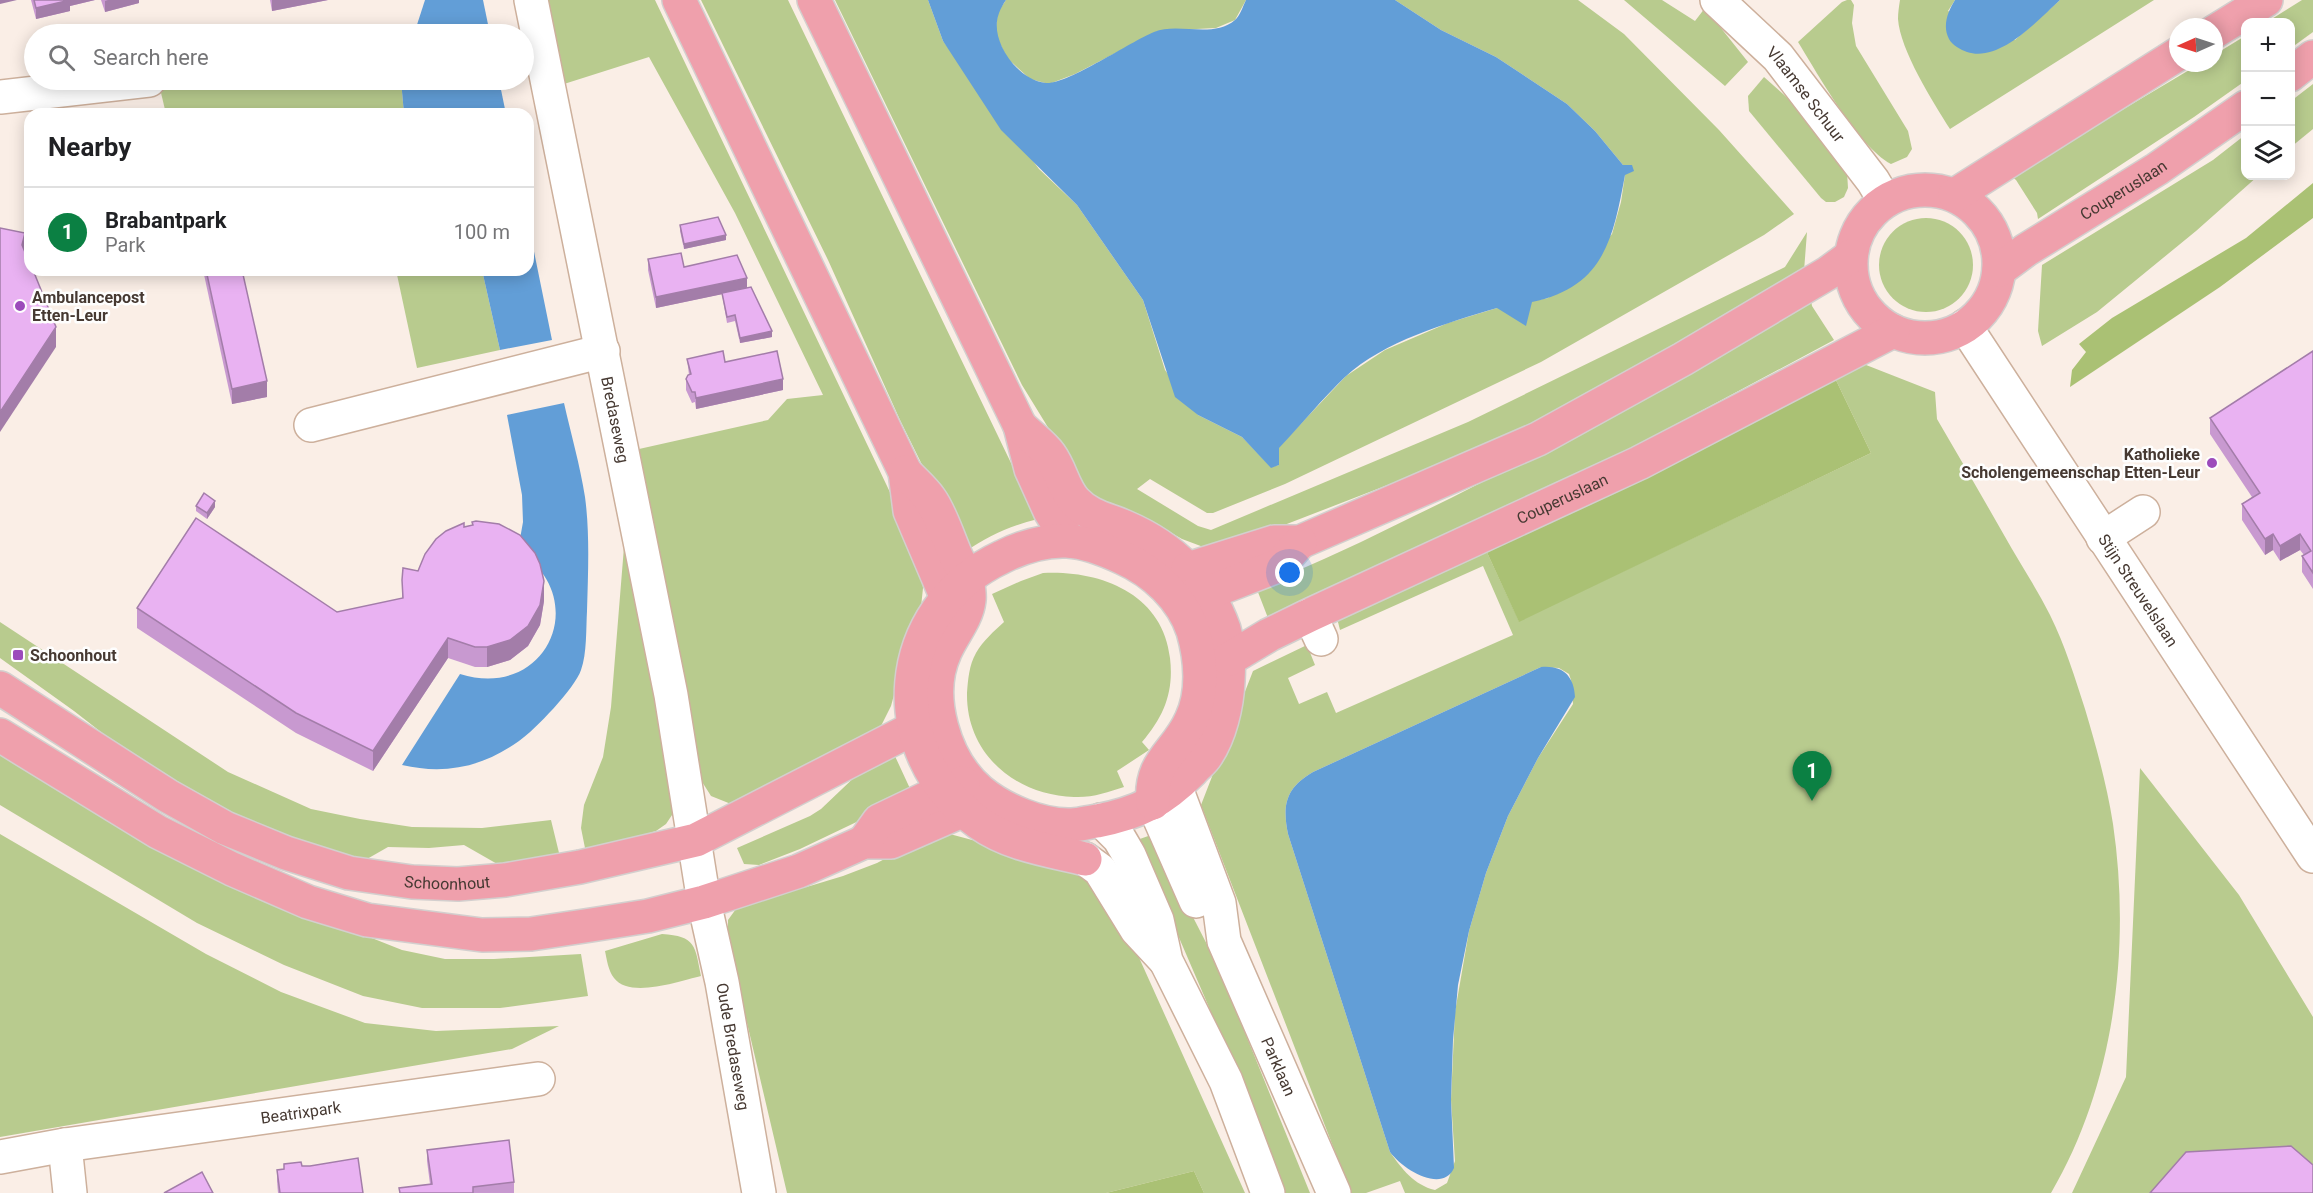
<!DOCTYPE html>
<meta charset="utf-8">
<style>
body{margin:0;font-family:Roboto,sans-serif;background:#f2f2f2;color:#202124}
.controls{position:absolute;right:18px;top:18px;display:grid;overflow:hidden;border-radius:12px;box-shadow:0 3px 15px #0003}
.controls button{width:54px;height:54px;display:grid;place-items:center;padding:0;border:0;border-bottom:2px solid #e0e0e0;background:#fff;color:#202124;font:30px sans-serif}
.compass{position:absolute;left:2169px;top:18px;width:54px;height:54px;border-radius:50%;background:#fff;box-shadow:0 3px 15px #0003;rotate:267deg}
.you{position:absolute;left:1290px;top:573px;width:21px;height:21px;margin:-15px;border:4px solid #fff;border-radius:50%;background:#1a73e8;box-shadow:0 0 0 9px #1a73e833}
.badge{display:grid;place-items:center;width:39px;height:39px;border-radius:50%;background:#0b8043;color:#fff;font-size:20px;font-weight:700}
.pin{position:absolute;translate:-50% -50px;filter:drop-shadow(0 2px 3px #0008)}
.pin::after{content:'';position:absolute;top:32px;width:21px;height:18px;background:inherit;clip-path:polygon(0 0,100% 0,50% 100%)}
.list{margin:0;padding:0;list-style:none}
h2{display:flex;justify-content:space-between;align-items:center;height:78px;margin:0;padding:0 24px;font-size:26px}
h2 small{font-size:20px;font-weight:400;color:#757577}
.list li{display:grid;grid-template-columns:39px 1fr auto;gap:18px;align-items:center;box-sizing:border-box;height:90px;padding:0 24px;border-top:2px solid #e0e0e0}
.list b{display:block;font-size:22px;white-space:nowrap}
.list p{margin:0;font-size:20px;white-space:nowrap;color:#757577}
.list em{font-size:20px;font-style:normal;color:#757577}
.icon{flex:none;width:33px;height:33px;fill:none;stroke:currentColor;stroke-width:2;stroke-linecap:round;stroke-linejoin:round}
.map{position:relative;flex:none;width:2313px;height:1193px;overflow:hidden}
.search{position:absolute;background:#fff;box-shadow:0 3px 15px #0003;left:24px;top:24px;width:510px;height:66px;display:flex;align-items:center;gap:15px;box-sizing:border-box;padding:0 21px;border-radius:33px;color:#757577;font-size:22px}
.panel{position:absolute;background:#fff;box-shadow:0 3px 15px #0003;left:24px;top:108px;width:510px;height:168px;border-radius:18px}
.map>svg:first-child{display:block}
.green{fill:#b8cb8e;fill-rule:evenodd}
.forest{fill:#aac174}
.water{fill:#629ed7}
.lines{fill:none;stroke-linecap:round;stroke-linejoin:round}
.minor-casing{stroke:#cdb09c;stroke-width:36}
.major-casing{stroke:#d3cfce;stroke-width:36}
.minor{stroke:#fff;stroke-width:33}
.major{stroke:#efa0ac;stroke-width:33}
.wall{fill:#c899d0}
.shaded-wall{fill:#a37da9}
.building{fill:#e9b2f2;stroke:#a37da9;stroke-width:1.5}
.poi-dot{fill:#9c4bbb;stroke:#fefefe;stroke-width:2}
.labels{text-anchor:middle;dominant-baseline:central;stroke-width:5;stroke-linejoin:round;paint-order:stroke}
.street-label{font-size:16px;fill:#463932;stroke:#fefefe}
.poi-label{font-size:16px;font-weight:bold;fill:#463932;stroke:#fefefe;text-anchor:start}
</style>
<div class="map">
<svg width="2313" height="1193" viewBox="0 0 2313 1193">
<rect width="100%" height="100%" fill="#faeee6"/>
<!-- green -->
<g class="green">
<path d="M546 0H655L908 530 921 565 923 588 921 607 913 624 891 706 878 732 731 804 711 796 699 777 639 449 768 420 787 399 823 395 735 213 649 57 564 84Z"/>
<path d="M701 0H788L1038 519C1010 526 988 536 965 552L900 420 828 260Z"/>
<path d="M835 0H928L943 41 1039 169 1077 205 1143 300 1165 370 1198 415 1242 437 1271 467 1279 465 1278 448 1346 376 1385 350 1448 323 1497 308 1548 298 1612 234 1621 202 1625 175 1623 165 1595 131 1567 104 1496 57 1441 30 1395 0H1578L1624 34 1719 130 1794 214 1764 235 1541 362 1285 484 1213 513H1207L1150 479 1137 489 1198 526 1211 530 1468 422 1785 267 1807 232 1804 271 1779 288 1504 440 1230 546 1206 548 1182 539 1156 524 1109 504 1087 491 1022 385Z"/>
<path d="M1006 0H1246L1235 20 1216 28 1158 31 1075 74 1049 84 1030 79 1007 58 995 33 998 12Z"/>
<path d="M1624 0H1662L1695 21 1705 8 1748 62 1725 86Z"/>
<path d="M1847 0H1851L1854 5 1852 23 1856 46 1908 131 1912 149 1907 157 1891 164C1858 146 1819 76 1798 42L1842 2Z"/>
<path d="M1900 0H1955L1948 11 2015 40 2060 0H2154L1950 129C1933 102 1900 50 1898 19 1898 13 1899 6 1900 0Z"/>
<path d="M2302 0H2313V32L2291 48 2290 22H2267Z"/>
<path d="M2245 36V81L2194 117 2038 219 2037 213 2016 180 2011 176 2201 63H2214V55Z"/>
<path d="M1764 77 1800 109 1847 172 1848 188 1844 197 1835 202H1826L1821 198 1749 111 1748 96Z"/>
<path d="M158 80H401L404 114H166Z"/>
<path d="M2313 84V129L2291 147V101Z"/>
<path d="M2245 135 2246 176H2258L2196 231 2097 312 2042 346 2038 331 2042 265 2213 160Z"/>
<circle cx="1926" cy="265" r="47"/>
<path d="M396 270H482L500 350 417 368Z"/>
<path d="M1811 300 1812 306 1834 340 1585 473 1268 618 1256 587C1310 567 1362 542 1414 516 1550 451 1680 375 1811 300Z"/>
<path d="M1861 363 1935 392 1937 419C1962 462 1987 505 2012 549 2025 571 2039 593 2050 615 2065 645 2075 678 2085 709 2096 746 2107 785 2113 824 2131 947 2115 1084 2051 1193H1405L1400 1181 1366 1193H1351L1201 805 1253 671 1307 645 1315 665 1288 678 1299 704 1327 692 1336 713 1513 635 1483 566 1340 630 1337 618 1484 546 1519 621 1871 453 1834 376ZM1541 667 1559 668 1569 674 1571 680 1573 704 1538 758 1508 816 1486 873 1469 931 1455 1012 1451 1100 1455 1161 1447 1183 1435 1190C1414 1185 1402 1169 1390 1152L1288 834C1282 804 1286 788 1313 772Z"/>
<path d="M624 547 667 762 674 812 666 824 656 831 586 853 581 828 584 805 603 757 611 707Z"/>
<path d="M1043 573C1101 570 1163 594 1170 658 1174 692 1164 716 1142 742L1149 750 1117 771 1124 787C1108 792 1092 798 1074 797 1015 795 966 754 967 693 968 680 969 665 976 653 983 641 994 631 1004 622L992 594 1021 581Z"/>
<path d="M0 622 228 772 311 809 360 819 412 827 482 828 551 820 560 857 506 869 464 845 429 848 388 847 360 863 217 813 137 760 74 711 0 658Z"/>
<path d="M0 745 339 925 402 950 445 959H494L581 954 588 996 500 1008H422L363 996 284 965 197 923 0 805Z"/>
<path d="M894 754 913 795 800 849 759 865 744 864 737 848 810 816 821 809 862 770Z"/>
<path d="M2140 768 2239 895 2313 1017V1193H2072L2126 1077Z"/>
<path d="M946 833 1062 864 1102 889 1132 942 1245 1193H1204L1194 1171 1106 1193H787L736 976 728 933V920L741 902 810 886 843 876 877 863 911 845Z"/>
<path d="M0 834 206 954 281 992 365 1023 436 1031 559 1026 512 1049 0 1137Z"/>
<path d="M1151 835 1218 966 1310 1193H1283L1208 1005 1137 840Z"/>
<path d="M662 934C696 936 695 946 701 976 679 981 630 999 614 978 608 970 607 960 605 951Z"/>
</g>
<!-- forest -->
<g class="forest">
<path d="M2313 183V218L2220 287 2070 387 2072 370 2086 352 2079 344 2112 318 2246 238Z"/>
<path d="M1834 376 1871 453 1519 622 1484 546Z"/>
<path d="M1194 1171 1204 1193H1106Z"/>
</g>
<!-- water -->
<g class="water">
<path d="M425 0H483L490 34H414Z"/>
<path d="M928 0H1006C995 16 994 29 1002 47 1010 64 1027 81 1046 83 1066 85 1130 42 1154 32 1178 22 1213 39 1235 20 1240 16 1243 6 1246 0H1395L1441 30 1496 57 1567 104 1595 131 1623 165H1632L1634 171 1625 175C1613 239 1604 287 1532 302L1526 326 1497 308C1447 323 1384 341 1345 377 1322 399 1301 425 1279 448V465L1271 468 1242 437 1198 415 1175 397 1143 300 1077 205 1001 130 943 41Z"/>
<path d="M1955 0H2060C2038 20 2000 63 1967 52 1961 50 1952 45 1949 39 1942 26 1948 11 1955 0Z"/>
<path d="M401 80H499L506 114H404Z"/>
<path d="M528 222 552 340 500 350 482 270H528Z"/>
<path d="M564 403C571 434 580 465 585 497 590 534 588 573 587 611 586 628 587 654 581 670 575 688 535 730 519 741 483 767 445 775 402 765L460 674C547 701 593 599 518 550L523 522 522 495 507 415Z"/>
<path d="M1541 667C1563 665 1574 676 1575 697L1538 758 1508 816 1486 873 1469 931 1458 985 1453 1040 1451 1100 1454 1168C1443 1193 1404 1171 1390 1152L1288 834C1282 804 1286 788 1313 772Z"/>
</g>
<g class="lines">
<!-- minor casing -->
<g class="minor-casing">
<g id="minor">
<path id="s1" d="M531 0 671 695 704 902 722 982 759 1193"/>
<path id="s2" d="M1717 0 1778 57 1873 181 1885 201"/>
<path d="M0 97 149 80"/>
<path id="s3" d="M1965 326 2313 856"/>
<path d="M311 425 603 351"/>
<path d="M2103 538 2143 512"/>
<path d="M1310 615 1321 639"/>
<path id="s4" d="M1176 788 1219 903 1224 941 1334 1193"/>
<path d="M1153 803 1196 901"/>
<path d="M1101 820 1119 838 1129 855 1157 920 1166 961 1226 1081 1268 1193"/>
<path d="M1085 859 1100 870 1137 930 1165 960"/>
<path d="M65 1145 70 1193"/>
<path id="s5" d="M0 1157 65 1145 538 1079"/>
</g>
</g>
<!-- major casing -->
<g class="major-casing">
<g id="major">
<path d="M679 0 905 472 910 511 947 598"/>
<path d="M814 0 1020 426 1031 469 1050 511 1069 541"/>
<path d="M2214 32 2266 0"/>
<path d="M2290 75 2313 57"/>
<circle cx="1925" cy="264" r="74"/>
<path d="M1955 195 2178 54"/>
<path id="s6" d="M1999 270 2026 250 2157 169 2246 107"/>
<path d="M905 472C913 481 923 489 930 499 941 514 948 538 956 556 959 563 965 571 967 579 968 585 970 594 969 600 967 619 952 635 945 652 925 696 944 760 980 791 1003 810 1041 826 1071 825 1080 825 1089 822 1097 821 1139 813 1162 801 1192 771 1196 766 1203 761 1206 756 1220 736 1227 705 1228 681 1229 664 1229 646 1224 629 1207 581 1172 547 1125 527 1107 519 1090 517 1075 501 1063 488 1061 470 1050 455 1043 445 1030 436 1020 426"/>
<path d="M1188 569 1274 542H1300L1538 439 1683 359 1828 273 1851 256"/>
<path d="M1186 597 1218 589 1280 565 1300 542"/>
<path id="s7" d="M1229 659 1269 635 1310 615 1639 463 1893 331"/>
<path id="s8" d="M0 688 168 796 225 828 286 853 349 873 412 882 458 884 505 880 580 867 696 840 914 728"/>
<path d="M0 735 158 832 232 869 308 902 367 920 482 935 531 934 591 925 648 916 704 902 799 871 864 842H891L964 810"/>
<path d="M864 842 879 821 944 790 963 783"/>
<path d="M1085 859C1049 850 1010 845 979 823 880 752 891 609 1002 557 1022 547 1045 540 1067 541 1086 542 1106 550 1123 558 1154 572 1182 598 1193 631 1201 659 1204 693 1191 720 1176 754 1149 761 1153 803"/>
</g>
</g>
<!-- minor -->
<use href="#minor" class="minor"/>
<!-- major -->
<use href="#major" class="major"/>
</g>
<!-- wall -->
<g class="wall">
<path d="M31 0H95L70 6V11L36 19Z"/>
<path d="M101 0H139V3L105 12Z"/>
<path d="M270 0H328L272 11Z"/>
<path d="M680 225 726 240 684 249 680 231Z"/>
<path d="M648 259 684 267 747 288 772 337 740 343 735 321 727 323 722 294 656 308 648 270Z"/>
<path d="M203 270H242L267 397 232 404Z"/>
<path d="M2313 351V589L2302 572V556L2304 555 2300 550 2280 561 2273 550 2265 555 2242 520V504L2252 497 2210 434V418Z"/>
<path d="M687 359 725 362 783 390 696 409 695 402 692 403 686 390V379L689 375Z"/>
<path d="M196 506 215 507 207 519 196 511Z"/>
<path d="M472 522 544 601 540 625 528 646 510 660 487 667H475L448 658 373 771 296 733 137 628V608L337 612 402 599V580L418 571 464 527 472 525Z"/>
<path d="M427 1150 514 1182V1193H399V1188L430 1184 427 1161Z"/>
<path d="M302 1166 363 1193H278L277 1181V1170Z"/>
</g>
<!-- shaded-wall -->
<g class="shaded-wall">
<path d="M0 0H17L0 4Z"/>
<path d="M69 0H95L70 6V11L36 19V8Z"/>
<path d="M108 0H139V3L105 12V1Z"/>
<path d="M272 0H328L272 11Z"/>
<path d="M25 233V253L22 245Z"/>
<path d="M726 235V240L684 249V244Z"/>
<path d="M747 278V289L656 308V297Z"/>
<path d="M56 327V347L0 432V412Z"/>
<path d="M772 331V337L740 343V338Z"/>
<path d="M783 379V390L696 409V398Z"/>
<path d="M267 381V397L232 404V389Z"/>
<path d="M215 501V507L207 519V513Z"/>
<path d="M2273 534V550L2265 555V539Z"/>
<path d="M2300 534V550L2280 561V546Z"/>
<path d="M544 581V601L540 625 528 646 510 660 487 667V647Z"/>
<path d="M448 638V658L373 771V751Z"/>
</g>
<!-- building -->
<g class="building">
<path d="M34 0H70L36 8Z"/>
<path d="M221 32V34H207V33Z"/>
<path d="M718 217 726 235 684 244 680 225Z"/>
<path d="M0 228 25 233 22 245 30 264V270H33L56 327 0 412Z"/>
<path d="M681 253 684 267 737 255 747 278 656 297 648 259Z"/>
<path d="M206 270H242L267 381 232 389Z"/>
<path d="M751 287 772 331 740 338 735 315 727 317 722 293Z"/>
<path d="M723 351 725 362 777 351 783 379 696 398 695 392H692L686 379 688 375 691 374 687 359Z"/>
<path d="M2313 351V573L2302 556 2311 551 2300 534 2280 546 2273 534 2265 539 2242 504 2260 493 2210 418Z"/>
<path d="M204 493 215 501 207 513 196 506Z"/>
<path d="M196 518 337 612 403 598 402 580 403 568 418 571 425 554 436 539 446 531 464 523V527L473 525 472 522 476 521 499 524 520 535 535 553 540 564 544 581 540 605 528 626 510 640 487 647H475L448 638 373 751 296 713 137 608Z"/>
<path d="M509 1140 514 1182 473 1187V1193H400L399 1188 432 1184 427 1150Z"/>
<path d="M2291 1146 2313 1165V1193H2150L2186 1152Z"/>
<path d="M358 1158 363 1193H280L277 1170 284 1169V1164L301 1162 302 1166H310Z"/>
<path d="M202 1172 213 1193H164Z"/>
</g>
<!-- markers -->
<g class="poi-dot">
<circle cx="20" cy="306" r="6"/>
<circle cx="2212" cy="463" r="6"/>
<rect x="12" y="649" width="12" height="12" rx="3"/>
</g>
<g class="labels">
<!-- street labels -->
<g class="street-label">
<text stroke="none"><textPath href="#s2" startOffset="130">Vlaamse Schuur</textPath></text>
<text stroke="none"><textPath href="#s6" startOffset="148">Couperuslaan</textPath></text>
<text stroke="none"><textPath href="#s1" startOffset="428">Bredaseweg</textPath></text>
<text stroke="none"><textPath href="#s7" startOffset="370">Couperuslaan</textPath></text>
<text stroke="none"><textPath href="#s3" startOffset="316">Stijn Streuvelslaan</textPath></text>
<text stroke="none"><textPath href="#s8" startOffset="496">Schoonhout</textPath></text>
<text stroke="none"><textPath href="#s1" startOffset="1066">Oude Bredaseweg</textPath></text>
<text stroke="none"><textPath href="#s4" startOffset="298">Parklaan</textPath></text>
<text stroke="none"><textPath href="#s5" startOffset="304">Beatrixpark</textPath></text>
</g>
<!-- poi labels -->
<g class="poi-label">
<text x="32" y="297">Ambulancepost<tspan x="32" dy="18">Etten-Leur</tspan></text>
<text x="2200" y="454" text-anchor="end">Katholieke<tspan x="2200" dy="18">Scholengemeenschap Etten-Leur</tspan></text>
<text x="30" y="655">Schoonhout</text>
</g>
</g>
</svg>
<div class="controls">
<button>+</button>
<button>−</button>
<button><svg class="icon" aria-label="layers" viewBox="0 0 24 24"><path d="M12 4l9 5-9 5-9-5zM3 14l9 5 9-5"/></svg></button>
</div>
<svg class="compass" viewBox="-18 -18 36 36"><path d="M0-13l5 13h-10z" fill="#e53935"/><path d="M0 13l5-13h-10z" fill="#757577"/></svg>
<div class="you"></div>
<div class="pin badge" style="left:1812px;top:801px">1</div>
<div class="search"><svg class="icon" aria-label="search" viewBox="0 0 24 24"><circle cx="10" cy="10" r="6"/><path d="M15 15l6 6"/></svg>Search here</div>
<section class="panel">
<h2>Nearby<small></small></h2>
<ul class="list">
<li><span class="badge">1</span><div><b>Brabantpark</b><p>Park</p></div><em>100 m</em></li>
</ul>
</section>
</div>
